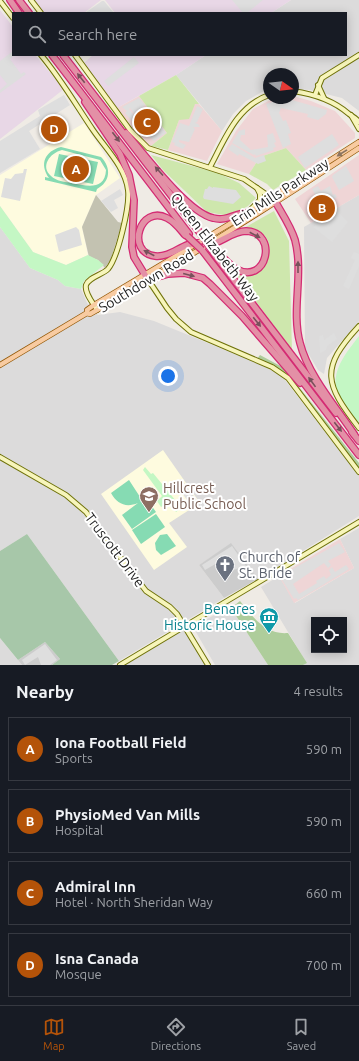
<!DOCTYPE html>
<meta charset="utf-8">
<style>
body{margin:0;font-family:Ubuntu,sans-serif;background:#242831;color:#f1f3f6}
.controls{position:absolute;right:12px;bottom:12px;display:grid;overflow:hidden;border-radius:0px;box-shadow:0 2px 10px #0003}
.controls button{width:36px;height:36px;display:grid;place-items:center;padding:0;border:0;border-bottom:1px solid #363941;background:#171b24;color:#f1f3f6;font:20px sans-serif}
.compass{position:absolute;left:263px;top:68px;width:36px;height:36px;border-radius:50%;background:#171b24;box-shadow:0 2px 10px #0003;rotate:104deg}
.you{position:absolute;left:168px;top:376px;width:14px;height:14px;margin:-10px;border:3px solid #fff;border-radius:50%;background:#1a73e8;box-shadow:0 0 0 6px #1a73e833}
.badge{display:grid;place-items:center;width:26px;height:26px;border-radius:50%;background:#b45309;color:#fff;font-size:13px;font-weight:700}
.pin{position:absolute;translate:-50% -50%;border:2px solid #fff;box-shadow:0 1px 4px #0006}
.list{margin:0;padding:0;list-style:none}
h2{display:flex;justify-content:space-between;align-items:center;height:52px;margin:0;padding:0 16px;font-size:17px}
h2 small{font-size:13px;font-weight:400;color:#9ea1a6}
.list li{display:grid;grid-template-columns:26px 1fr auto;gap:12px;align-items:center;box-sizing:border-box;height:64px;margin:0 8px 8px;padding:0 8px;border:1px solid #363941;border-radius:0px}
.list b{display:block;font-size:15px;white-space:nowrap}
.list p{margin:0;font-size:13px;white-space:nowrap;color:#9ea1a6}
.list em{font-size:13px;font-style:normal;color:#9ea1a6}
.icon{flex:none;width:22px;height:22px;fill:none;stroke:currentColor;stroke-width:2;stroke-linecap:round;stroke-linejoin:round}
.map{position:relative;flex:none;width:359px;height:665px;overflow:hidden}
.search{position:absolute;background:#171b24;box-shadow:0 2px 10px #0003;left:12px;right:12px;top:12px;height:44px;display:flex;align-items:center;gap:10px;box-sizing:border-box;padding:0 14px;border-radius:0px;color:#9ea1a6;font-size:15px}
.sheet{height:340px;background:#171b24}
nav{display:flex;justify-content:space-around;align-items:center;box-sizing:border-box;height:56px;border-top:1px solid #363941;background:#171b24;font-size:11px;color:#9ea1a6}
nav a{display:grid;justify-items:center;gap:2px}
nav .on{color:#b45309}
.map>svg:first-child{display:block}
.residential{fill:#dcdbdb;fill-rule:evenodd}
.commercial{fill:#efd5d6}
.industrial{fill:#e8d7e6}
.education{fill:#fefbdf}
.religious{fill:#ccc}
.construction{fill:#c3c2b1}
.grass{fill:#cee7ad}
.forest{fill:#aecd9b}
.cemetery{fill:#a7c7a9}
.park{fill:#c4f7c4}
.pitch{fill:#86dbb3;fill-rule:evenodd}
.parking{fill:#dedede}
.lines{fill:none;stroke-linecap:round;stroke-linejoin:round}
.secondary-casing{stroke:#6f7209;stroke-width:6}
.primary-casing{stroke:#935806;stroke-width:6}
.highway-casing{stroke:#d42b73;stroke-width:8}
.secondary{stroke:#f7f5bb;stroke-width:4}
.primary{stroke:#f8cba1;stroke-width:4.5}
.highway{stroke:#e390a6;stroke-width:5.5}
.highway-bridge-casing{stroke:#d42b73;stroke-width:8;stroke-linecap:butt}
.highway-bridge{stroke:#e390a6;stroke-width:5.5}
.oneway{fill:#77515b}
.oneway2{fill:#8b7460}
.labels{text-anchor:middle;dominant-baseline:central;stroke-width:4;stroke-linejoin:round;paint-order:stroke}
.street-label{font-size:14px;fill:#1e1e1e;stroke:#fff}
.education-label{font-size:14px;fill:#785e54;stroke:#fff;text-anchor:start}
.worship-label{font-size:14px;fill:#5b616d;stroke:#fff;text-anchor:start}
.culture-label{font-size:14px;fill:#0d838f;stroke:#fff;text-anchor:end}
</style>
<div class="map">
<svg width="359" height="665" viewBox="0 0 359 665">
<rect width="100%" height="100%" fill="#efebe5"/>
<!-- residential -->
<g class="residential">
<path d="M291 0H359V111L342 98 310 90 293 89V74H269V91L262 92 246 101 233 114 222 131 176 75 206 55H346V13H271Z"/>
<path d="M359 195V321L327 358 324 374 318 370 305 348 304 227Z"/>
<path d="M0 227 30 268 58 280 65 286 81 289 87 303 98 315 120 312 154 321 259 364 282 376 359 476V516L258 579 231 544 199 565 224 598 119 661 27 534 0 551ZM162 451 179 474 169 523 139 468Z"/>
<path d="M359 528V665H303L306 662 261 587 279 576 295 603 354 568 340 539ZM314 620H344V650H314Z"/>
<path d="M230 606 231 608 268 665H215L193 627Z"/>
<path d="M183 627 206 665H122Z"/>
<path d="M0 638 22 665H0Z"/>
</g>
<!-- commercial -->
<g class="commercial">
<path d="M139 96 167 133 151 146 142 141 117 108Z"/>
<path d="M293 96 311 101 335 111 355 133V138L306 170 286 148 260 157 249 174 217 164 236 131 253 109 272 99 293 98Z"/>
<path d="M195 104H199L222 131 207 161 168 150 179 120Z"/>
<path d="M359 155V195L311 223 295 199Z"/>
<path d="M340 539 354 568 294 603 279 576Z"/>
</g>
<!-- industrial -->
<g class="industrial">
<path d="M32 0H101L84 13H42Z"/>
<path d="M105 0H291L271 13H115Z"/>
<path d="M0 10 13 27V55H35L64 89 0 139Z"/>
<path d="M93 55H206L176 75 117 108 84 66V63Z"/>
</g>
<!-- education -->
<g class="education">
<path d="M84 123 120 178 96 195 82 227 88 255 66 265 33 252 0 206V175Z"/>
<path d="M163 450 200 503 169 523 187 547 154 570 101 494Z"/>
</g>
<!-- religious -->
<g class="religious">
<path d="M231 543 258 579 224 598 199 565Z"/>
<path d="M45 642 60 659 52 665H22L18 660Z"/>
</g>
<!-- construction -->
<path class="construction" d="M96 195 118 222 122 223 111 259 105 268 98 260 89 257 82 227Z"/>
<!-- grass -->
<g class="grass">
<path d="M176 75 199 104H195L189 119 179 120 168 150 151 146 167 133 139 96Z"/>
<path d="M286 148 306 170 273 190 267 184 249 174 260 157Z"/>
<path d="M151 155 218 173 239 183 256 198 248 206 230 216 207 212 164 171Z"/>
<path d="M274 211 289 241 292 350 235 273 248 275 263 269C269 258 275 241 260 232 256 230 249 229 244 228Z"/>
</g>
<!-- forest -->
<g class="forest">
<path d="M260 355 284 368 359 463V468L286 375 278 369 257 359Z"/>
<path d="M240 601C253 617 265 635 288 633L307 663 303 665H268L231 608Z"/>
</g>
<!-- cemetery -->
<path class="cemetery" d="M27 534 119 661 112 665H52L60 659 45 642 18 660 0 638V551Z"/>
<!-- park -->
<g class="park">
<path d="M0 206 33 252 66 265 88 255 98 260 104 265 84 281 81 289 65 286 58 280 30 268 0 227Z"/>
<path d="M359 336V425C353 416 342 405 338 394 329 372 347 352 359 336Z"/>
<path d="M145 467 151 474 153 473 180 506 187 501 188 503 176 512 170 501 161 507 157 501 162 496 143 470Z"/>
</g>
<!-- pitch -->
<g class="pitch">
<path d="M61 147 101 157C112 168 110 182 97 189L96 192 45 180V177L49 178C39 164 45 151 61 147ZM62 150 100 160 106 170C105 191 86 186 72 183 65 182 56 181 51 176 40 166 50 153 62 150Z"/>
<path d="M59 154 98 162 93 184 54 176Z"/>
<path d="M129 480 142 500 140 502 146 498 156 512 132 529 122 515 138 503C126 508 117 504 111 493Z"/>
<path d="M156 514 165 527 141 544 132 530Z"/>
<path d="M167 534 176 546 161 555 156 550 155 543 160 535Z"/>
</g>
<!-- parking -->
<g class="parking">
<path d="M232 0H263L247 13H243Z"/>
<path d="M102 1H104L114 13H85Z"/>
<path d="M13 51V55H15L10 59 21 74 24 72 26 74 0 93V90L7 84 0 75V61Z"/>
<path d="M134 57 139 63 108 86 104 81Z"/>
<path d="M64 95 70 105 29 131 40 149 0 173V141L40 116 38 110Z"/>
<path d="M139 98 145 105 143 107 144 109 135 115 130 108 129 109 135 116H136L138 121 142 122 139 125 142 129 144 127 146 132 153 134 161 126 166 133 154 141 150 137 145 136 125 113 127 111 122 107Z"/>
<path d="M285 98 327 110 326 114 318 120 307 117 308 114 281 108 279 113 283 121 286 120 291 133 288 134 291 144 283 148 266 104Z"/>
<path d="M197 106 203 109 197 122 195 123 198 124 200 127H193L195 129 189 142 179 140V142L186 145 183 149 174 145 175 143 172 142 180 123 189 126Z"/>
<path d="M245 129V135H241L240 140 251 150 268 147 267 135 273 133 276 142 274 143 276 147 273 148 274 150 256 156 255 154 254 155 232 143 239 131Z"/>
<path d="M332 134 339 145 305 168 298 157Z"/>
<path d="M232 144 255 158 264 155 266 161 258 164 239 154 238 156 228 149Z"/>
<path d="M346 166 354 181 339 190 332 177 333 175Z"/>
<path d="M24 169H27L20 201 1 197 5 178 11 179 15 174 23 173Z"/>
<path d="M209 186 213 188V187L236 190 241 197 233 204 204 199 203 197 205 189H207Z"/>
<path d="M318 186 321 191 330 186 333 195 335 194 337 197 322 206 312 189Z"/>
<path d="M120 189 123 195 114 200 118 208 111 212 101 201Z"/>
<path d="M338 212 348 222 332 242 313 227Z"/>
<path d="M76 227 79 230 82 245 59 252 55 235Z"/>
<path d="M354 252 359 254V266L349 289 343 286 355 260 351 258Z"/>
<path d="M334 333 337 339 327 346 326 350 320 353 319 336 323 335 324 340Z"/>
<path d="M181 479 199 503 192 507 180 490 183 487 178 481Z"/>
<path d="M339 543 345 552 328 561 331 565 328 568 324 563 293 584 299 594 317 583 316 581 324 576 326 579 331 575 329 570 332 567 335 572 346 565 349 569 298 600 296 598 294 599 281 578 283 577 282 575Z"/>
<path d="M232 546 246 566 233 570 224 559 205 570 202 565Z"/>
<path d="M45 644 57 660 50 665H41L38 657 25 665 22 660Z"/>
</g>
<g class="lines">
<!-- secondary casing -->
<g class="secondary-casing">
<g id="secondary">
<path d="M31 0 41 13"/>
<path d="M0 1 13 18"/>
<path d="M41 55C61 79 76 105 93 130 106 149 125 167 128 190 130 206 118 257 108 269 102 275 89 277 86 285 84 293 94 304 97 310"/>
<path d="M75 55 130 130 148 148 244 179 273 199"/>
<path d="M318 85 324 98"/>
<path d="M293 91C314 94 333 100 349 114 353 117 356 118 359 122"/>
<path d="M315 95 322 78 359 55"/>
<path d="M351 115 359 129"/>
<path d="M210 167C225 139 237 106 269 95"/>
<path d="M250 210 260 200V194L257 188"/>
<path d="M145 275 167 308 176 319 191 332 272 367 288 378 359 472"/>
<path d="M359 326C319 369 325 384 359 428"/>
<path d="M0 457 66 495 86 512 146 591 170 607 177 614 208 665"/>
<path d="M120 665 359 522"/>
</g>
</g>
<!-- primary casing -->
<g class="primary-casing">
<g id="primary">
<path d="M87 313 90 314C182 262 271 206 359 148"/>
<path d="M0 365 87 313V310L94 305 248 213 359 142"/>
</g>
</g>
<!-- highway casing -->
<g class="highway-casing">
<g id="highway">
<path d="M10 0 19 13"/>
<path d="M19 0 29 13"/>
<path d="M52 55 189 234"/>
<path d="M63 55 204 238"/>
<path d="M85 102 120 154 129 175 134 200 132 247 134 257 145 275"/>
<path d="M126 133C144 154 188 213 213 218 228 222 236 212 248 213"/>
<path d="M276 203C283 215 291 227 295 240 304 274 291 310 300 343 308 375 336 407 354 434"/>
<path d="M185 235C180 229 175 222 167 218 140 204 125 252 155 256 171 258 183 242 198 243"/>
<path d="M206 245C220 245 231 231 246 231 279 232 267 286 236 269 229 264 223 258 218 252"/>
<path d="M202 250 359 455"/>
<path d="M215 255 336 413"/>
<path d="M151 279 168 274 184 273 203 278 210 284 242 316 300 383"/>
<path d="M352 432 359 441"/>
</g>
</g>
<!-- secondary -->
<use href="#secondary" class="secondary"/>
<!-- primary -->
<use href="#primary" class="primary"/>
<!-- highway -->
<use href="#highway" class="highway"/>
<!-- highway-bridge casing -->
<g class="highway-bridge-casing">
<g id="highway-bridge">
<path d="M187 236 202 250"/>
<path d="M204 238 215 255"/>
</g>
</g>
<!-- highway-bridge -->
<use href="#highway-bridge" class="highway-bridge"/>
</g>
<!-- one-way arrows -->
<defs><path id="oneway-solid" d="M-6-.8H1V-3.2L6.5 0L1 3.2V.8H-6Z"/></defs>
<g class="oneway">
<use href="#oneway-solid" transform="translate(81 78) rotate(-128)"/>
<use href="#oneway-solid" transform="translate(116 137) rotate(53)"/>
<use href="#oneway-solid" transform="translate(159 171) rotate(-132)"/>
<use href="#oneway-solid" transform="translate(255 235) rotate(28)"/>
<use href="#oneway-solid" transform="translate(149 253) rotate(-153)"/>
<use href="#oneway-solid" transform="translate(298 267) rotate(-90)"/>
<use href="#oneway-solid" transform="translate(189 275) rotate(14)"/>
<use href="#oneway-solid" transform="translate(257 322) rotate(51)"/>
<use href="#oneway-solid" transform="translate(312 382) rotate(-126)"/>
<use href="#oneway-solid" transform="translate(338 427) rotate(52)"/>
</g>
<use class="oneway2" href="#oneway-solid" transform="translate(342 153) rotate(148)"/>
<!-- icons -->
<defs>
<g id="school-pin" transform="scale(1)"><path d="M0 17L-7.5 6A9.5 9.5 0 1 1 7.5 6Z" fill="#8d6e63" stroke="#fff"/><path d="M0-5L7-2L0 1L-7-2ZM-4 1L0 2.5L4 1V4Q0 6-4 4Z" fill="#fff"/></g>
<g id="church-pin" transform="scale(1)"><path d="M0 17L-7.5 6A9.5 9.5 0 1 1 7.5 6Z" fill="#6b7280" stroke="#fff"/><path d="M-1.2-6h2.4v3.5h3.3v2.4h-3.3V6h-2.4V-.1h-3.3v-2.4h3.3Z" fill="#fff"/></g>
<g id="museum-pin" transform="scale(1)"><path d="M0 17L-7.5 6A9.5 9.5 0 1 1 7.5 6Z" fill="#0f9aa8" stroke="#fff"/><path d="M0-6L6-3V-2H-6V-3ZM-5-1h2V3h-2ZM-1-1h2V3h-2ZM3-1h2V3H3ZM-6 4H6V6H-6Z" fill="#fff"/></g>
</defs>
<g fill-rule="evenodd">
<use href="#school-pin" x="149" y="496"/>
<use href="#church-pin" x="225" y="565"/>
<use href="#museum-pin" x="269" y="617"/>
</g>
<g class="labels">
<!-- street labels -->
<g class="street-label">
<text transform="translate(280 192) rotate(-33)">Erin Mills Parkway</text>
<text transform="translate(215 247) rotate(52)">Queen Elizabeth Way</text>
<text transform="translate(146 281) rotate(-31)">Southdown Road</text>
<text transform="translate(115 550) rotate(53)">Truscott Drive</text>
</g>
<!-- education labels -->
<g class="education-label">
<text x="163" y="488">Hillcrest<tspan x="163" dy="16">Public School</tspan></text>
</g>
<!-- worship labels -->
<g class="worship-label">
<text x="239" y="557">Church of<tspan x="239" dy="16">St. Bride</tspan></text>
</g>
<!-- culture labels -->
<g class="culture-label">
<text x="255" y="609">Benares<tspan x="255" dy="16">Historic House</tspan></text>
</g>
</g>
</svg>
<div class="controls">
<button><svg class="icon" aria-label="locate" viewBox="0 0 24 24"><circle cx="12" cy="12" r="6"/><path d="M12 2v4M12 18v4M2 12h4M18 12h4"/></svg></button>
</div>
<svg class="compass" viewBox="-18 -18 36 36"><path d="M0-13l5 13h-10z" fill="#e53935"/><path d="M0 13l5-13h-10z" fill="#9ea1a6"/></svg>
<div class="you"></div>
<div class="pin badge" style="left:76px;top:169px">A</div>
<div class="pin badge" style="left:322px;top:208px">B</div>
<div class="pin badge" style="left:147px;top:122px">C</div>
<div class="pin badge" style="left:54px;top:129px">D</div>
<div class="search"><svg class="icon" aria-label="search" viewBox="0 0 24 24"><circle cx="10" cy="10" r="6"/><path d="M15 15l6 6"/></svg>Search here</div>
</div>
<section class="sheet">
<h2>Nearby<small>4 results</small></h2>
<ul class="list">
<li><span class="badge">A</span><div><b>Iona Football Field</b><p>Sports</p></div><em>590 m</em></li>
<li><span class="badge">B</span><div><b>PhysioMed Van Mills</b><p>Hospital</p></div><em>590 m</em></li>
<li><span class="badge">C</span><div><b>Admiral Inn</b><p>Hotel · North Sheridan Way</p></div><em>660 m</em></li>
<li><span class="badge">D</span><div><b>Isna Canada</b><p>Mosque</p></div><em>700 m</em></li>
</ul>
</section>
<nav>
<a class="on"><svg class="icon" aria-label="map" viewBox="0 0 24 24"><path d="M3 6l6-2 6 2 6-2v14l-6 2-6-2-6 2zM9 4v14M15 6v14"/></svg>Map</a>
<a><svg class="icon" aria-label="directions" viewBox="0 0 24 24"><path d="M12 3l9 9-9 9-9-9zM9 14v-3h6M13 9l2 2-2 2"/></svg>Directions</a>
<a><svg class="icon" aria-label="saved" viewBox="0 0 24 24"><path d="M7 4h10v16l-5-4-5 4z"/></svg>Saved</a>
</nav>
